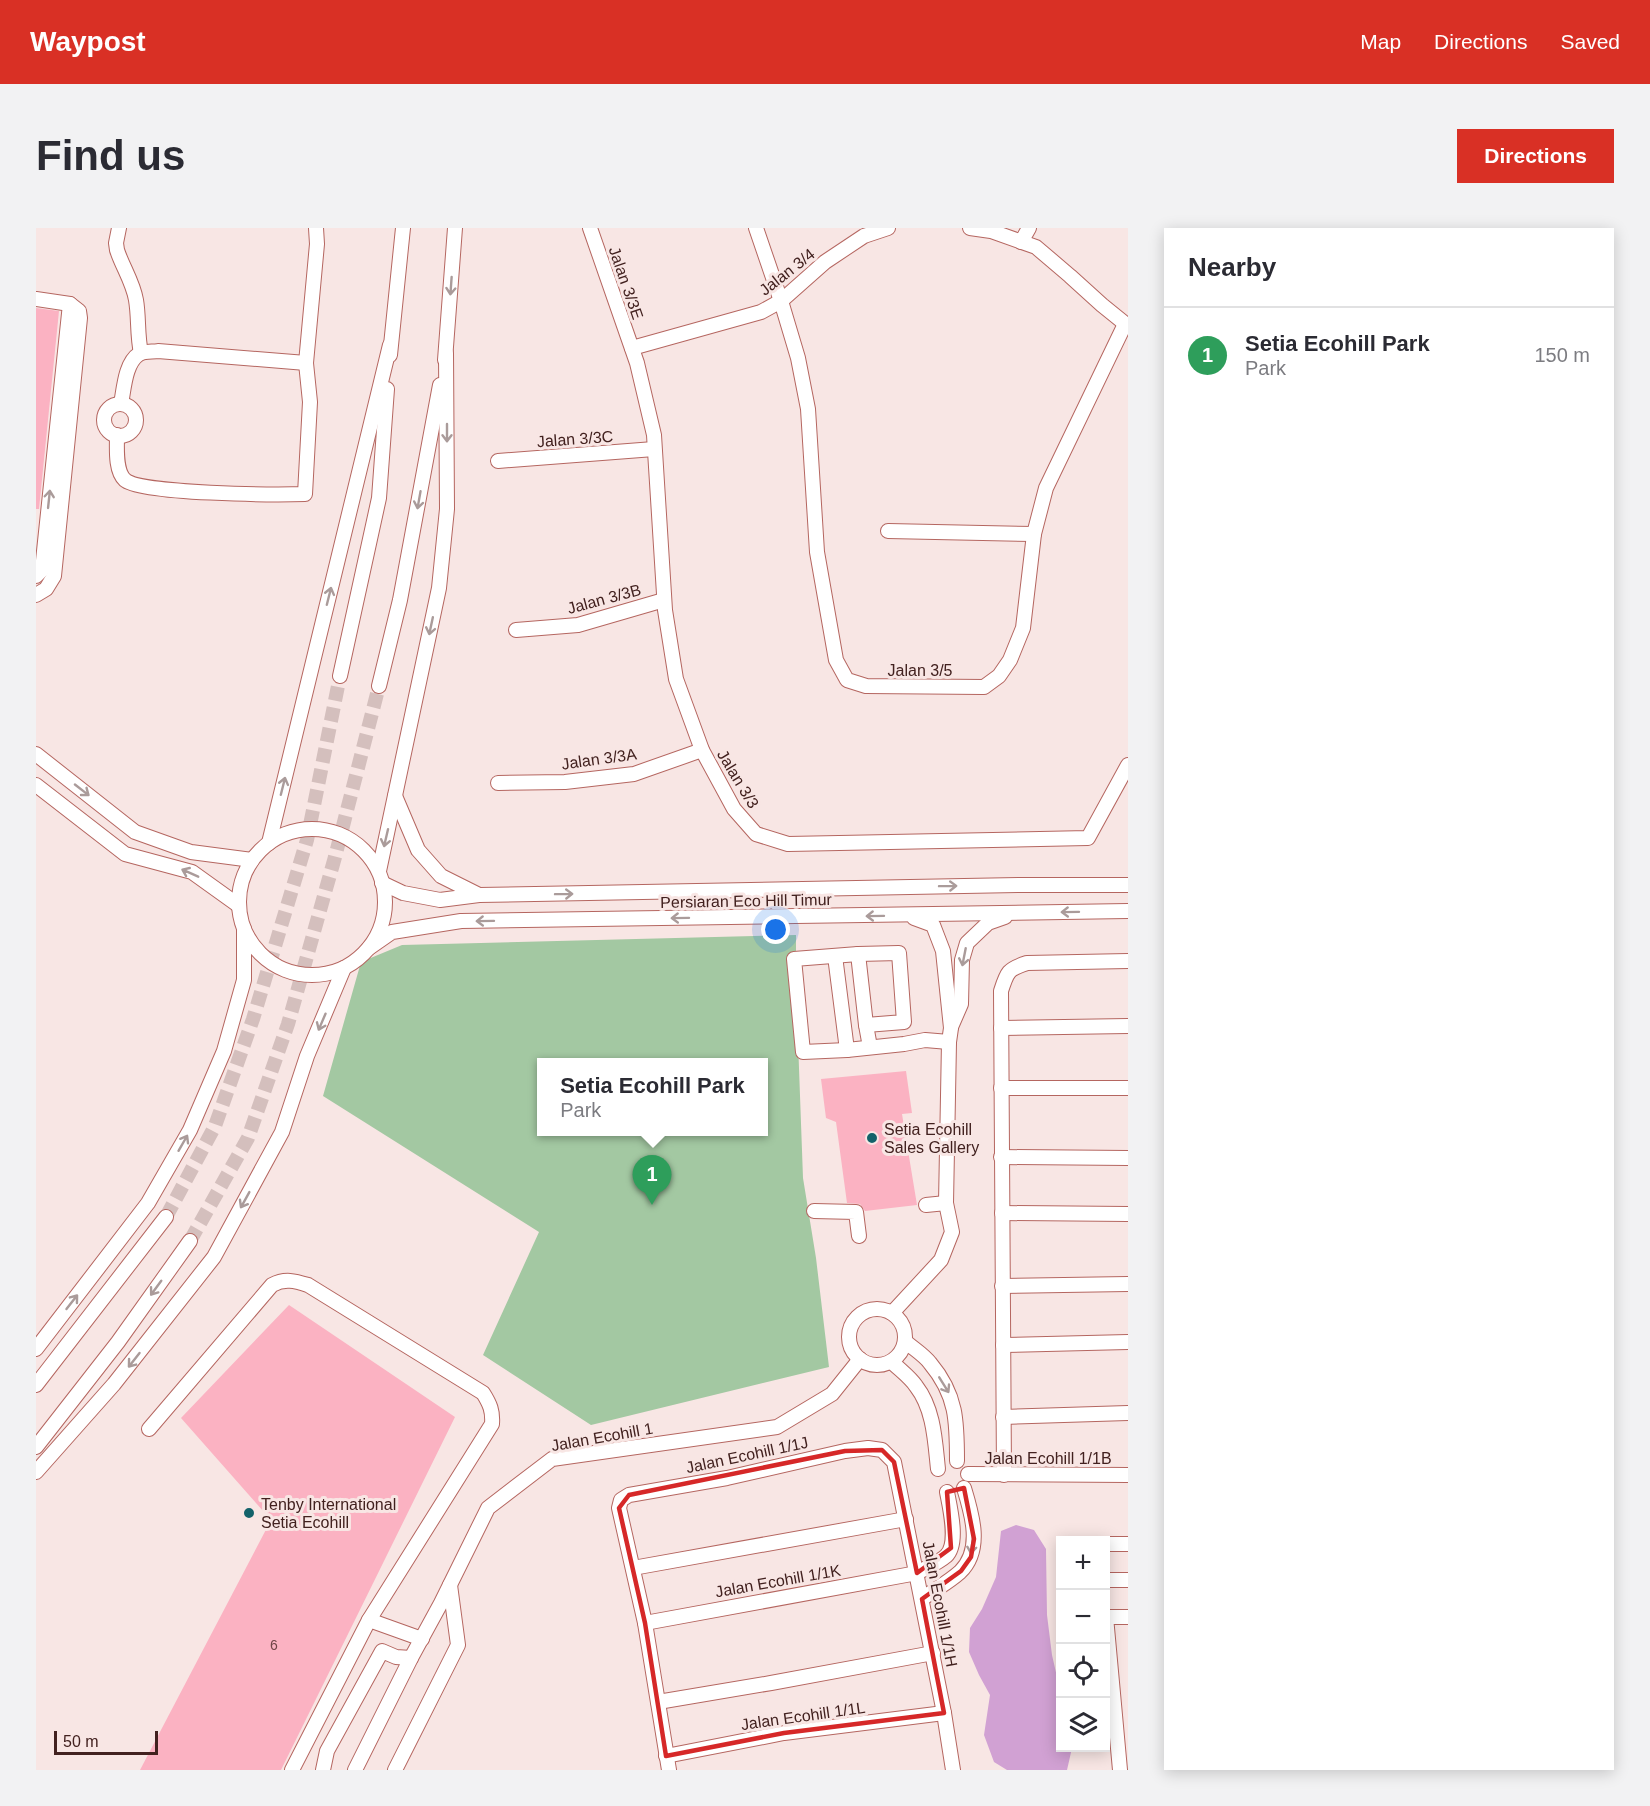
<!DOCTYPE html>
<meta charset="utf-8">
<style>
body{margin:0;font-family:Helvetica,sans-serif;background:#f2f2f3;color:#2b2b33}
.controls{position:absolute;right:18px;bottom:18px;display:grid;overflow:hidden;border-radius:0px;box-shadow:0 3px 15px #0003}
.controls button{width:54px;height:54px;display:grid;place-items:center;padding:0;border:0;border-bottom:2px solid #e1e1e2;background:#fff;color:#2b2b33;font:30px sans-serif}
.scale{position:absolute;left:18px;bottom:15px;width:104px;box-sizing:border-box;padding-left:6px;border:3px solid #42211f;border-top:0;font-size:16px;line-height:21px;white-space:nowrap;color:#42211f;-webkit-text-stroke:4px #f8e6e4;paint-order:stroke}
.you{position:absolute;left:740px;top:702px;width:21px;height:21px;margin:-15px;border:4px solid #fff;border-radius:50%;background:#1a73e8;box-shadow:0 0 0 9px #1a73e833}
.badge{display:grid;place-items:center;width:39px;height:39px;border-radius:50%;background:#d93025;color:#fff;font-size:20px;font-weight:700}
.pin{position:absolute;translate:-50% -50px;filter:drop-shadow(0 2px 3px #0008)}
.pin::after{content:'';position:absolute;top:32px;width:21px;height:18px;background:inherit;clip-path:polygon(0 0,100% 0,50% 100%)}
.popup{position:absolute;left:501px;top:830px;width:231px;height:78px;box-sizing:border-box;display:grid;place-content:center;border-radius:0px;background:#fff;filter:drop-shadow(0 2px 4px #0005);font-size:20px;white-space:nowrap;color:#7c7c81}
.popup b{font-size:22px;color:#2b2b33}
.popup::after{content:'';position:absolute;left:50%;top:100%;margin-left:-12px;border:12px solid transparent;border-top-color:#fff}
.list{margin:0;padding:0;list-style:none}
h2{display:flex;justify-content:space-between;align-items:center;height:78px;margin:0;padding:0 24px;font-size:26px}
h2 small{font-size:20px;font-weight:400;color:#7c7c81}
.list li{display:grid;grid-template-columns:39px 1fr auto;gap:18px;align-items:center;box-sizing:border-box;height:96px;padding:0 24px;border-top:2px solid #e1e1e2}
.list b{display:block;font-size:22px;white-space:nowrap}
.list p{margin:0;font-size:20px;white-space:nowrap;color:#7c7c81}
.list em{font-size:20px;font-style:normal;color:#7c7c81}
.icon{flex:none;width:33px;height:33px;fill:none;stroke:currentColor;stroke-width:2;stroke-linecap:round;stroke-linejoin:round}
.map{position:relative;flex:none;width:1092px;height:1542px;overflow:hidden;border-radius:0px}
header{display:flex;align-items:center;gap:36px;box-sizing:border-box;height:84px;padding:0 30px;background:#d93025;color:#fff}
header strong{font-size:28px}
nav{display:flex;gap:33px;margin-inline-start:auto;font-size:21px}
.intro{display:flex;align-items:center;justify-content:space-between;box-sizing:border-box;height:144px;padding:0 36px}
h1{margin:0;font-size:42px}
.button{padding:15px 27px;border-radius:0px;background:#d93025;color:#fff;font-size:21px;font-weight:700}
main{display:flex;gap:36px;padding:0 36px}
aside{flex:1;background:#fff;border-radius:0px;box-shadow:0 3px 15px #0003}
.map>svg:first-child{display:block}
.green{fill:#a3c8a2;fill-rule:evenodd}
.water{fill:#d1a1d3}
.building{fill:#fbb2c2}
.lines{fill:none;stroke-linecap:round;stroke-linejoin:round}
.minor-tunnel{stroke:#d4bfbd;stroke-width:14;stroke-dasharray:14 7;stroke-linecap:butt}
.minor-casing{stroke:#b56660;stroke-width:16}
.minor{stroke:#fff;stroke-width:14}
.oneway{stroke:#aa9b9a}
.marked{fill:none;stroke:#d62828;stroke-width:4.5;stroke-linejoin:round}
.poi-dot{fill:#13626a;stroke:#f8e6e4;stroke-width:2}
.labels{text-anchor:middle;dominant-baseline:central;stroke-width:6;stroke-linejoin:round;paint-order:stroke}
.number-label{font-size:14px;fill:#704548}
.street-label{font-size:16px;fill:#42211f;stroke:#f8e6e4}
.poi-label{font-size:16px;fill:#42211f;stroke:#f8e6e4;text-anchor:start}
</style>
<header>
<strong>Waypost</strong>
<nav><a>Map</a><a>Directions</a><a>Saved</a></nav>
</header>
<div class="intro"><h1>Find us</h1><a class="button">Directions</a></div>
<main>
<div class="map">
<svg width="1092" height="1542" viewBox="0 0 1092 1542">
<rect width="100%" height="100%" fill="#f8e6e4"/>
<!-- green -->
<path class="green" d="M760 707V758L767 950 780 1030 793 1139 555 1197 447 1127 503 1004 287 868 325 734 366 717ZM505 834H727V904H505Z"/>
<!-- water -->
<path class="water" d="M980 1297 998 1302 1010 1321 1011 1387 1016 1427 1024 1462V1520H1036L1031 1542H971L958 1534 948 1507 954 1467 943 1447 933 1424 934 1400 946 1381 960 1349 965 1303Z"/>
<!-- building -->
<g class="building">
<path d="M0 80 23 83 3 281H0Z"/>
<path d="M870 843 876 885 866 886 881 977 829 983 824 976 811 975 800 894 790 890 785 851Z"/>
<path d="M253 1077 419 1189 245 1542H104L235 1292 145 1190Z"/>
</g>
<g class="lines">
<!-- minor-tunnel -->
<g class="minor-tunnel">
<path d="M130 989 179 898 217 791 271 612 304 448"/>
<path d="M154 1013 212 910 252 796 299 629 343 458"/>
</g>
<!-- minor casing -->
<g class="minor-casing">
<g id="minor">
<path d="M83 0 80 15 81 22C86 38 97 54 100 72 103 89 101 107 105 125"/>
<path d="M554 0 601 135 618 207 629 382 640 451 666 522 698 581 720 606 752 616 1052 610 1092 537"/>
<path d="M720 0 745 73 762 130 772 181 781 324 800 432 811 452 830 458 948 459 963 448 974 432 987 400 998 306 1010 260 1089 96"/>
<path d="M934 0 955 3 1000 19 1034 48 1066 77 1092 98"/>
<path d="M985 14 993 0"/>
<path d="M0 71 34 76 43 83 44 90 18 348 10 361 0 367"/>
<path d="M596 120 725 84 745 73 789 34 828 8 852 0"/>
<path d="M354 127 367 0"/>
<path d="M409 132 419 0"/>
<path d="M85 176C88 161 89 135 103 126 108 123 117 124 122 123L270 135"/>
<circle cx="84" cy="192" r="16"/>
<path d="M81 207C81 220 79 243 89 252 105 266 241 267 269 266L274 174 270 135 281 16 280 0"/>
<path d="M462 233 618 221"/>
<path d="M852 303 998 306"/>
<path d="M0 348 6 342 34 76"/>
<path d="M480 402 542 397 628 372"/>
<path d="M304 448 343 270 351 161"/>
<path d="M343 458 364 372 404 157"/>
<path d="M0 526 99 604 155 624 216 632"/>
<path d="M462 555 529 554 598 546 666 522"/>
<path d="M0 557 89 626 156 644 202 677"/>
<path d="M359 568 382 622 405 648 443 667"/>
<circle cx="276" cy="674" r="73"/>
<path d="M233 615 354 117"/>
<path d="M343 643 403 360 411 281 410 125"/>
<path d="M346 655 367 665 404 672 443 667 985 657H1092"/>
<path d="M333 720 356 704 425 693 1092 683"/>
<path d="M822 726 830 797 834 819"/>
<path d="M799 728 811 822"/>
<path d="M830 797 868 794 863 725 822 726 758 731 767 824 811 822 868 816 889 812 913 814"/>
<path d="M915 799 925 776 926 732 931 715 952 695 969 689"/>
<path d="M965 800 1092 798"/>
<path d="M965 860H1092"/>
<path d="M965 929 1092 930"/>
<path d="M890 977 910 975"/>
<path d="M778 983 820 984 823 1008"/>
<path d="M966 985 1092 986"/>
<path d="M966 1058 1092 1056"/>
<circle cx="841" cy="1109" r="28"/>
<path d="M856 1085 905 1032 916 1004 910 975 913 814 915 800 907 723 897 697 878 690"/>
<path d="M870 1114C878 1121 888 1127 894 1135 921 1167 921 1194 921 1233"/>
<path d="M967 1117 1092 1114"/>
<path d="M0 1121 112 975 154 902 188 823 208 752V701"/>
<path d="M856 1134C864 1142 874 1149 880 1158 898 1181 899 1213 902 1241"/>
<path d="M0 1157 130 989"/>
<path d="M967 1189 1092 1185"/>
<path d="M113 1201 236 1057C249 1050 259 1053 272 1057L447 1165C454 1176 457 1183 456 1196L333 1392 386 1411"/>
<path d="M0 1219 82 1114 154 1013"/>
<path d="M0 1244 78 1156 178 1029 246 904 271 828 308 740"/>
<path d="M932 1246 1092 1247"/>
<path d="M968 1247 965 763C971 744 972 741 991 735L1092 733"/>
<path d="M1070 1316H1092"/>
<path d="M597 1340 870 1291"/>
<path d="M1070 1352H1092"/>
<path d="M886 1371C898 1362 913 1354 924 1344 947 1322 936 1286 928 1260"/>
<path d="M1070 1389 1084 1542"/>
<path d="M1070 1389H1092"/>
<path d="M609 1395 881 1345C890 1340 902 1335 910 1328 923 1316 914 1280 911 1264"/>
<path d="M622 1474 735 1455 897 1425"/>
<path d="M630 1528 748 1505 908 1485"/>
<path d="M256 1542 333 1392"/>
<path d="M287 1542 291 1523 346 1423 360 1429 375 1430"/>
<path d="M319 1542 375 1430 405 1375 452 1280 516 1231 741 1199 796 1166 824 1131"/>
<path d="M359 1542 422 1417 414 1357"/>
<path d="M633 1542 609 1395 583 1280 585 1272 593 1267 691 1250 809 1223 832 1220 846 1222 858 1234 908 1485 917 1542"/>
</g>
</g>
<!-- minor -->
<use href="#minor" class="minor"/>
</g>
<!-- one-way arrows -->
<defs><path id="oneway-shaft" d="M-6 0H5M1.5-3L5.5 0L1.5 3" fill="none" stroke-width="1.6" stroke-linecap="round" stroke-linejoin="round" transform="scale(1.5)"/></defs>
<g class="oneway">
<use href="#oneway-shaft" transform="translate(415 58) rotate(94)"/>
<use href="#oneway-shaft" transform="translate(411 205) rotate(90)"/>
<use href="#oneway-shaft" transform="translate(13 271) rotate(-84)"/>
<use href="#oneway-shaft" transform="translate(383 272) rotate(100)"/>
<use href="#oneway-shaft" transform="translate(293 368) rotate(-76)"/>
<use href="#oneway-shaft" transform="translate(395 398) rotate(102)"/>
<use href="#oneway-shaft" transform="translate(247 558) rotate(-76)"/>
<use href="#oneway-shaft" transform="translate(46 562) rotate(38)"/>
<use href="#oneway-shaft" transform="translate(350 610) rotate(103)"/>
<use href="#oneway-shaft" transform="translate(154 645) rotate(-156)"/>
<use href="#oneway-shaft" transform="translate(912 658) rotate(-1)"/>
<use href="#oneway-shaft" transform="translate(528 666) rotate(-1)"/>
<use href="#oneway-shaft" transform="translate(1034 684) rotate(179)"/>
<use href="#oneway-shaft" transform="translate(839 688) rotate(179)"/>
<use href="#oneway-shaft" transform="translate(644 690) rotate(179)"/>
<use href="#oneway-shaft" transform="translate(449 693) rotate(179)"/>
<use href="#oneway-shaft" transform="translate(928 729) rotate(101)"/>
<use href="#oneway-shaft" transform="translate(286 794) rotate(113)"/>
<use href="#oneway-shaft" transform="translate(147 915) rotate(-60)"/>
<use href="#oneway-shaft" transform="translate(209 972) rotate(119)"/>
<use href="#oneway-shaft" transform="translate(120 1060) rotate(126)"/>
<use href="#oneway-shaft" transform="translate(36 1074) rotate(-52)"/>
<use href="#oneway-shaft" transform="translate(98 1132) rotate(128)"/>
<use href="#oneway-shaft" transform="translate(908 1157) rotate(58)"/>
<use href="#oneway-shaft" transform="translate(936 1317) rotate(97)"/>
</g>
<!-- marked area -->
<path class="marked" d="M846 1222 858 1234 881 1345 915 1320 911 1264 928 1260 938 1311 935 1329 925 1343 886 1371 908 1485 748 1505 630 1528 609 1395 583 1280 593 1267 809 1223Z"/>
<!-- markers -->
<g class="poi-dot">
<circle cx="836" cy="910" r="6"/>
<circle cx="213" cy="1285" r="6"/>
</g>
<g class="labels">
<!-- number labels -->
<g class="number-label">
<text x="238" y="1417">6</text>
</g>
<!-- street labels -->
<g class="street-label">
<text transform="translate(751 44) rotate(-38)">Jalan 3/4</text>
<text transform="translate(590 55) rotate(71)">Jalan 3/3E</text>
<text transform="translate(539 211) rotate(-4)">Jalan 3/3C</text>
<text transform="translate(568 371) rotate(-15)">Jalan 3/3B</text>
<text x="884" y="442">Jalan 3/5</text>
<text transform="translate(563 531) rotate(-8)">Jalan 3/3A</text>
<text transform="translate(702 551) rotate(59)">Jalan 3/3</text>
<text transform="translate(710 673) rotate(-1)">Persiaran Eco Hill Timur</text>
<text transform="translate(566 1209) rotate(-10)">Jalan Ecohill 1</text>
<text transform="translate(711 1227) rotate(-12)">Jalan Ecohill 1/1J</text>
<text x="1012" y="1230">Jalan Ecohill 1/1B</text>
<text transform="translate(742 1353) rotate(-10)">Jalan Ecohill 1/1K</text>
<text transform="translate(904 1376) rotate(79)">Jalan Ecohill 1/1H</text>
<text transform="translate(767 1488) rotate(-8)">Jalan Ecohill 1/1L</text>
</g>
<!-- poi labels -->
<g class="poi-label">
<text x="848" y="901">Setia Ecohill<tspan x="848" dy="18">Sales Gallery</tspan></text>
<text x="225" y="1276">Tenby International<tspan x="225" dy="18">Setia Ecohill</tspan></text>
</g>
</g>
</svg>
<div class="controls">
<button>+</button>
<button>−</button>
<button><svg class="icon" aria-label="locate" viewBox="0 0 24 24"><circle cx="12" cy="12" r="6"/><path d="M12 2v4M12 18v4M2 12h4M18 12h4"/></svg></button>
<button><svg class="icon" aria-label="layers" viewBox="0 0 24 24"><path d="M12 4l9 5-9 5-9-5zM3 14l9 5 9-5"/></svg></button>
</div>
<div class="scale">50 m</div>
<div class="you"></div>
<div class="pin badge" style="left:616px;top:977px;background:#2e9e5b">1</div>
<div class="popup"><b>Setia Ecohill Park</b>Park</div>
</div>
<aside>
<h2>Nearby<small></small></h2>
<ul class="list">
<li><span class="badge" style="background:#2e9e5b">1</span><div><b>Setia Ecohill Park</b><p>Park</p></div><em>150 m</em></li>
</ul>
</aside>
</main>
